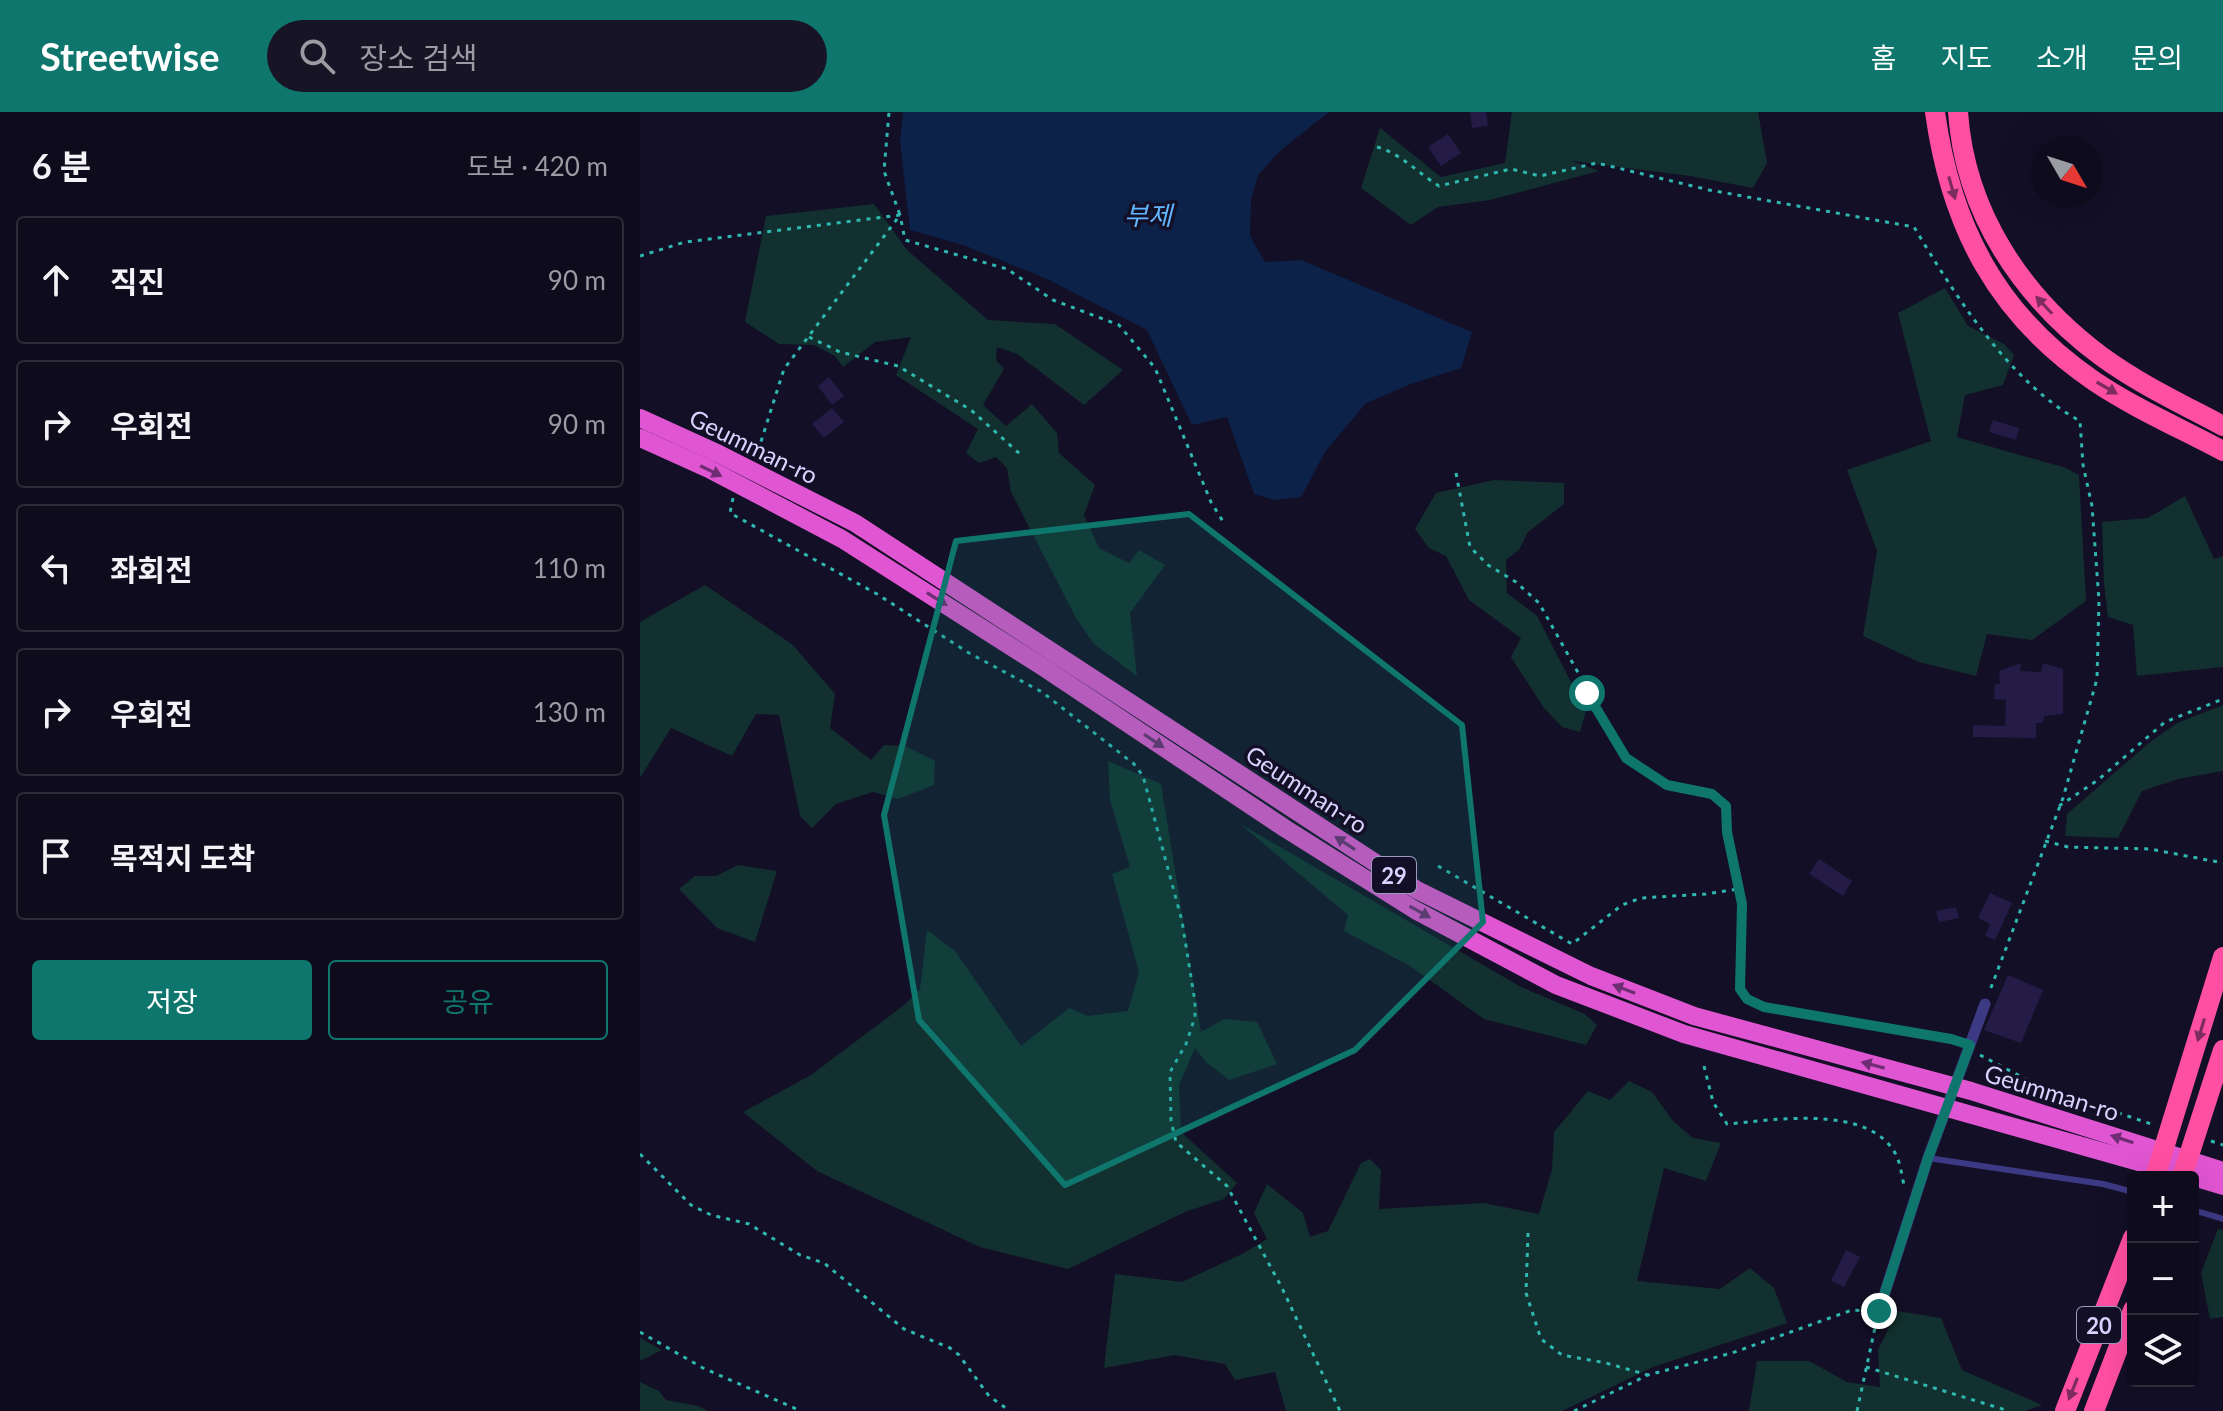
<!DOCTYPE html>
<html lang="ko">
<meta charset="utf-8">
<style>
body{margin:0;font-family:Lato,"Noto Sans KR",sans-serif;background:#171425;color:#f1f3f6}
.controls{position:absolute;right:24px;bottom:24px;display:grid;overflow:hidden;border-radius:8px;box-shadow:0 8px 32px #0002}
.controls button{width:72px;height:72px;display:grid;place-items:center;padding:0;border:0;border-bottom:2px solid #2e2b3b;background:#0e0b1c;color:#f1f3f6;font:40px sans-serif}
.compass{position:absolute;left:1391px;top:24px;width:72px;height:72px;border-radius:50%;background:#0e0b1c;box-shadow:0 8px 32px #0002;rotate:129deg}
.stop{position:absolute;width:24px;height:24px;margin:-18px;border:6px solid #0f766e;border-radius:50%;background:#fff}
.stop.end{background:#0f766e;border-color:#fff;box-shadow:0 2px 8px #0008}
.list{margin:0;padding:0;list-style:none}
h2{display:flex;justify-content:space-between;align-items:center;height:104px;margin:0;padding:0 32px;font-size:34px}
h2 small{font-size:26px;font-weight:400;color:#9b9ba3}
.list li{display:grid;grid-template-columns:52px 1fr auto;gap:24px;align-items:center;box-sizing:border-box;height:128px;margin:0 16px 16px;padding:0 16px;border:2px solid #2e2b3b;border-radius:8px}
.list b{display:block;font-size:30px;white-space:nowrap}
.list em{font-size:26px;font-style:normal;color:#9b9ba3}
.actions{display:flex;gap:16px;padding:24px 32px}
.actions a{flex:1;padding:18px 0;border:2px solid #0f766e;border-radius:8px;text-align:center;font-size:28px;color:#0f766e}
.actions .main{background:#0f766e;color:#fff}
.icon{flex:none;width:44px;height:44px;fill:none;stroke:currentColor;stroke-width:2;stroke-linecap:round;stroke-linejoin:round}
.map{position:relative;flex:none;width:1583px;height:1299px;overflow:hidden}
header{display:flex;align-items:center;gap:48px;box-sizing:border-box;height:112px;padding:0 40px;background:#0f766e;color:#fff}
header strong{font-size:38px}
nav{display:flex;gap:44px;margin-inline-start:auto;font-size:28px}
.search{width:560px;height:72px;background:#171425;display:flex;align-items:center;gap:20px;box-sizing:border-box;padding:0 28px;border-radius:44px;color:#9b9ba3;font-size:30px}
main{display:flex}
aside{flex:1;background:#0e0b1c}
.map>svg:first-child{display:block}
.green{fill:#12302f}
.water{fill:#0c2248}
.building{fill:#241b47}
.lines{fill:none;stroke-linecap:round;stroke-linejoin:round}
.path{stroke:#2fb8b0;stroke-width:3;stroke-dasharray:4 6;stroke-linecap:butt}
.service{stroke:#3d3a85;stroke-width:6}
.minor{stroke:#3d3a85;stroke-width:11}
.trunk{stroke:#e055d1;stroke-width:18}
.motorway{stroke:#ff4fa3;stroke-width:20}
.oneway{fill:#7d2c5e}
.oneway2{fill:#6f2e73}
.route{stroke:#0f766e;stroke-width:10}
.marked{fill:#0f766e;fill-opacity:0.2;stroke:#0f766e;stroke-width:6;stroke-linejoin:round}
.labels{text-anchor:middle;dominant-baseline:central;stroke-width:7;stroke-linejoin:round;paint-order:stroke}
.shield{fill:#130f26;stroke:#9e99be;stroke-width:2}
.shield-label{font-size:22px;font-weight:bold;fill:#d9d4ff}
.street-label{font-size:24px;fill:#d9d4ff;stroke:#130f26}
.water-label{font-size:26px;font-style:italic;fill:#62b6ff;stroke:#130f26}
</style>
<header>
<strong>Streetwise</strong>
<div class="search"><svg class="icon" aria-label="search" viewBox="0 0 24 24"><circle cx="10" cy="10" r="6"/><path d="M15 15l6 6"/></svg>장소 검색</div>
<nav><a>홈</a><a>지도</a><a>소개</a><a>문의</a></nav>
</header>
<main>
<aside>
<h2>6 분<small>도보 · 420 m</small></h2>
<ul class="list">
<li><svg class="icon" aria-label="ahead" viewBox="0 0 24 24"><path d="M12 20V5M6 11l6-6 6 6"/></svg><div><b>직진</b></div><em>90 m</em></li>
<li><svg class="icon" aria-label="right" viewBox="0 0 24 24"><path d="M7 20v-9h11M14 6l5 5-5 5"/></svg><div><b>우회전</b></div><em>90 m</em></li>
<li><svg class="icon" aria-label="left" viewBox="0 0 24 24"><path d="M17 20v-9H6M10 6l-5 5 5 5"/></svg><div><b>좌회전</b></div><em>110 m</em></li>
<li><svg class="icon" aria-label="right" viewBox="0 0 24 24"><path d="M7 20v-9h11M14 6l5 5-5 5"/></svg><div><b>우회전</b></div><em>130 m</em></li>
<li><svg class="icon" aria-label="arrive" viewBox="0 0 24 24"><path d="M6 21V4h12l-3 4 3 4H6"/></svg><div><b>목적지 도착</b></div></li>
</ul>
<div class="actions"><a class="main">저장</a><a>공유</a></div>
</aside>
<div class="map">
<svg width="1583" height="1299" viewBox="0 0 1583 1299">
<rect width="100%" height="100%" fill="#130f26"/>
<!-- green -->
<g class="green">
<path d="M872 0H1118L1127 51 1113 76 1050 64 932 49 959 59 850 88 798 95 771 113 721 76 740 16 801 65 865 51Z"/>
<path d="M234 92 267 138 348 208 415 212 483 258 444 293 377 242 357 235 356 248 364 257 343 293 366 314 392 292 417 321 419 341 455 373 444 403 459 436 489 451 499 438 525 453 490 501 497 564 454 532 436 506 371 380 367 356 356 345 339 351 326 341 338 317 256 263 271 225 235 230 203 255 195 244 174 233 139 232 105 210 126 104Z"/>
<path d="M1305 176 1328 214 1364 232 1374 243 1363 273 1325 283 1317 325 1426 356 1439 363 1446 489 1392 528 1347 522 1336 564 1279 550 1223 524 1237 439 1207 358 1291 329 1258 201Z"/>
<path d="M854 368 924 371V392L888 420 879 438 866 448 867 481 897 504 946 599 940 620 922 615 904 596 871 545 881 526 829 488 806 444 789 436 775 417 796 381Z"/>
<path d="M1545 384 1574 447 1583 444V555L1497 564 1493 513 1468 505 1464 472 1462 410 1508 406Z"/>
<path d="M65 473 153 533 195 582 190 616 231 648 244 633 265 634 295 649 294 673 258 687 233 680 196 692 172 716 160 704 139 603 116 602 92 644 31 616 0 666V510Z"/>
<path d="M1583 593V659L1538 667 1502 679 1478 726 1425 724 1427 702 1509 631 1537 611Z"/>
<path d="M468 649 521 672 561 920 584 907 617 910 637 952 589 968 567 951 555 936 539 973 541 1020 597 1071 584 1087 545 1100 428 1157 340 1135 177 1059 103 1000 171 963 263 894 280 877 287 818 315 839 381 934 429 896 448 904 488 899 499 860 472 762 490 755 470 688Z"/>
<path d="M599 711 881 875 945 902 957 913 946 933 844 907 770 854 704 819 708 803Z"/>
<path d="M98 753 137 759 115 830 77 816 39 777 55 764H76Z"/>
<path d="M989 969 1012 980 1033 1009 1053 1026 1081 1031 1066 1069 1024 1056 997 1169 1080 1177 1110 1156 1134 1176 1147 1211 1013 1255 922 1299H646L635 1260 595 1268 585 1252 535 1243 464 1256 475 1162 542 1170 604 1141 627 1127 614 1101 627 1072 663 1101 670 1125 688 1119 721 1051 730 1047 741 1058 739 1097 844 1091 899 1102 912 1057 914 1020 948 979 970 988Z"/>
<path d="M1578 1117 1583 1118V1205L1570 1207 1561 1161Z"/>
<path d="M1257 1199 1301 1206 1322 1258 1402 1293 1385 1299H1109L1117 1249H1169L1207 1270 1240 1275 1238 1238Z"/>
<path d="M0 1226 22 1238 0 1249Z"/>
<path d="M0 1270 19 1279 26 1288 58 1294 68 1299H0Z"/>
</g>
<!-- water -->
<path class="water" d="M263 0H689L641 38 618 63 611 88 610 124 625 150 661 148 832 220 821 256 771 272 726 291 685 340 661 385 634 388 614 382 587 305 552 313 507 218 407 167 326 134 270 118 260 29Z"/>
<!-- building -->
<g class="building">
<path d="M830 0H846L848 14 832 16Z"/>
<path d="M808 22 821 41 801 54 788 35Z"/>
<path d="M189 265 204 284 192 293 178 274Z"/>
<path d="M192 296 204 310 184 326 172 312Z"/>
<path d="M1353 308 1379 316 1376 328 1349 320Z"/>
<path d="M1381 551 1380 559 1401 560 1403 551 1423 557V602L1404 604 1403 611H1396V626L1333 625V613L1365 614 1366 588 1354 587 1355 572H1360L1359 559Z"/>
<path d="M1179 747 1212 769 1203 784 1169 762Z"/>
<path d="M1350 781 1372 791 1355 828 1345 824 1350 812 1338 806Z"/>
<path d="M1316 795 1319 806 1299 810 1296 799Z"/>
<path d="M1368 863 1403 878 1381 931 1344 918Z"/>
<path d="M1206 1138 1220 1145 1204 1175 1191 1169Z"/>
</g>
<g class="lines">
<!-- path -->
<g class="path">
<path d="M737 35C760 41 778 61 799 74L871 57 900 64 957 51 1069 78 1274 115C1315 183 1369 270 1440 309L1443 353 1452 394 1459 489 1457 567 1423 686 1349 881"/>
<path d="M0 144 45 130 260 103 265 128 367 157 413 188 479 213 515 256 571 390 584 411"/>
<path d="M169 225 200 240 258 254 331 298 380 342"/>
<path d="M118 339 144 257 260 103 244 59 249 0"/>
<path d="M816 361 830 435 848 453 876 470 899 491 986 646 1027 673 1072 682 1086 694 1087 720 1102 792 1100 877 1107 887 1124 895 1317 929"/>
<path d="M93 386 90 401 237 482 329 541 402 580 494 652 503 664 542 809 555 890V905L546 932 530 960 531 1009 536 1030 587 1074 642 1176 700 1299"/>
<path d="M1419 694 1458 668 1525 610 1583 587"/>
<path d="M1405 729 1428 735 1510 737 1583 751"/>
<path d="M798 754 932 832 982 793 1001 786 1066 782 1098 777"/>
<path d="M1340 943 1399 974 1514 1013"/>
<path d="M1064 954 1073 990 1087 1012C1134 1008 1227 992 1255 1041 1261 1051 1262 1067 1265 1077"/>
<path d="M1571 1029 1583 1033"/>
<path d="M0 1042 51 1093 71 1103 109 1112 160 1143 184 1151 264 1217 310 1236 319 1243 349 1284 370 1299"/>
<path d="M888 1121 886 1181 901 1227 922 1243 966 1251 1008 1263"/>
<path d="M0 1220 63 1256 161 1299"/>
<path d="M1226 1255 1369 1299"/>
<path d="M934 1299 1008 1263 1092 1241 1212 1198 1227 1199"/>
<path d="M1217 1299 1236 1211"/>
</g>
<!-- service -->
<g class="service">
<path d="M1288 1046 1463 1072 1493 1080"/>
<path d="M1553 1098 1583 1107"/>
</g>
<!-- minor -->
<path class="minor" d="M1239 1199 1288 1046 1345 892"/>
<!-- trunk -->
<g class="trunk">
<path d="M0 306 79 342 215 411 777 778 951 864 1054 904 1331 979 1583 1059"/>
<path d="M0 326 69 357 202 427 403 555 646 717 775 798 916 873 1044 922 1552 1065"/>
<path d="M1553 1065 1583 1074"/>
</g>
<!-- motorway -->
<g class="motorway">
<path d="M1295 0C1311 115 1357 203 1454 269 1494 296 1540 316 1583 339"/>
<path d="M1318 0C1325 101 1382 185 1461 244 1499 272 1542 292 1583 314"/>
<path d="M1515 1065 1583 845"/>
<path d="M1542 1065 1583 938"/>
<path d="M1425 1299 1493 1126"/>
<path d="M1454 1299 1493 1198"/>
</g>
</g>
<!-- one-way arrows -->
<defs><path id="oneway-solid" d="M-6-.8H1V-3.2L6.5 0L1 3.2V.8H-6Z" transform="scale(2)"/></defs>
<g class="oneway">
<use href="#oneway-solid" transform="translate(1312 76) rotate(74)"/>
<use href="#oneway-solid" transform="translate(1404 193) rotate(-133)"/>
<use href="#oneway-solid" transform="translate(1467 276) rotate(30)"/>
<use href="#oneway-solid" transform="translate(1561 918) rotate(107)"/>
<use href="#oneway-solid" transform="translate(1433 1277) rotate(112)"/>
</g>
<g class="oneway2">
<use href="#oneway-solid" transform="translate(71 359) rotate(26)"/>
<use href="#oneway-solid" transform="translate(297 487) rotate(32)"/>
<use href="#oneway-solid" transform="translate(514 629) rotate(34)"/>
<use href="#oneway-solid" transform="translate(705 731) rotate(-147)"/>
<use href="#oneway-solid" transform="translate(780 800) rotate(29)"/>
<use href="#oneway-solid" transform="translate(984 877) rotate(-159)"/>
<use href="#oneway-solid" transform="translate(1233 953) rotate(-165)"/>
<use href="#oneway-solid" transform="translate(1482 1027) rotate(-162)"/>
</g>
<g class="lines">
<!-- route -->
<path class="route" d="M947 581 986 646 1027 673 1072 682 1086 694 1087 720 1102 792 1100 877 1107 887 1124 895 1311 927 1330 933 1288 1046 1239 1199"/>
</g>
<!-- marked area -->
<path class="marked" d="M549 402 822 613 843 810 715 938 425 1073 279 908 244 703 316 429Z"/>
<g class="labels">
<!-- shield labels -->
<g class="shield">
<rect x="732" y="745" width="44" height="36" rx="6"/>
<rect x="1437" y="1195" width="44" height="36" rx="6"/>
</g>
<g class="shield-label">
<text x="754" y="763">29</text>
<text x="1459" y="1213">20</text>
</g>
<!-- street labels -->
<g class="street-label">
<text transform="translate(114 334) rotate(26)">Geumman-ro</text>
<text transform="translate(667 677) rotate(33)">Geumman-ro</text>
<text transform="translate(1412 980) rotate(17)">Geumman-ro</text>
</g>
<!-- water labels -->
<g class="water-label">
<text x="508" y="103">부제</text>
</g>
</g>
</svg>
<div class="controls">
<button>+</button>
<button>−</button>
<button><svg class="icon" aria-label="layers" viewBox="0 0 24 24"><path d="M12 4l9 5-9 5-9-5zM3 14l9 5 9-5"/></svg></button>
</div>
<svg class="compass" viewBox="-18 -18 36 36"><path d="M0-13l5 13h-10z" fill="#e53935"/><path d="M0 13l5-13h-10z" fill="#9b9ba3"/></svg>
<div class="stop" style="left:947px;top:581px"></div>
<div class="stop end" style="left:1239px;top:1199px"></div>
</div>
</main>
